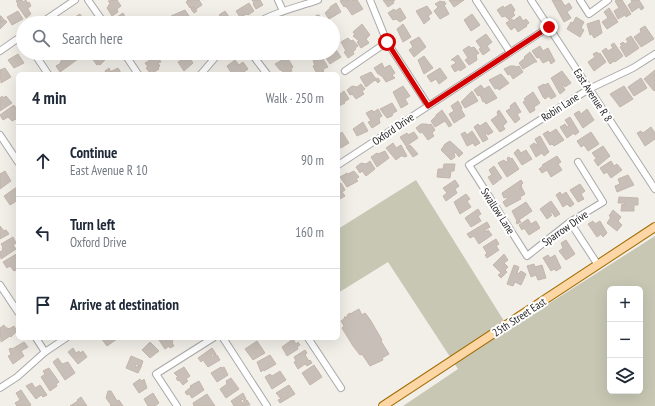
<!DOCTYPE html>
<meta charset="utf-8">
<style>
body{margin:0;font-family:"PT Sans Narrow",sans-serif;background:#f2f2f3;color:#1f2937}
.controls{position:absolute;right:12px;bottom:12px;display:grid;overflow:hidden;border-radius:6px;box-shadow:0 4px 16px #0002}
.controls button{width:36px;height:36px;display:grid;place-items:center;padding:0;border:0;border-bottom:1px solid #e0e1e3;background:#fff;color:#1f2937;font:20px sans-serif}
.stop{position:absolute;width:12px;height:12px;margin:-9px;border:3px solid #d40000;border-radius:50%;background:#fff}
.stop.end{background:#d40000;border-color:#fff;box-shadow:0 1px 4px #0008}
.list{margin:0;padding:0;list-style:none}
h2{display:flex;justify-content:space-between;align-items:center;height:52px;margin:0;padding:0 16px;font-size:17px}
h2 small{font-size:13px;font-weight:400;color:#747a83}
.list li{display:grid;grid-template-columns:26px 1fr auto;gap:12px;align-items:center;box-sizing:border-box;height:72px;padding:0 16px;border-top:1px solid #e0e1e3}
.list b{display:block;font-size:15px;white-space:nowrap}
.list p{margin:0;font-size:13px;white-space:nowrap;color:#747a83}
.list em{font-size:13px;font-style:normal;color:#747a83}
.icon{flex:none;width:22px;height:22px;fill:none;stroke:currentColor;stroke-width:2;stroke-linecap:round;stroke-linejoin:round}
.map{position:relative;flex:none;width:655px;height:406px;overflow:hidden}
.search{position:absolute;background:#fff;box-shadow:0 4px 16px #0002;left:16px;top:16px;width:324px;height:44px;display:flex;align-items:center;gap:10px;box-sizing:border-box;padding:0 14px;border-radius:22px;color:#747a83;font-size:15px}
.panel{position:absolute;background:#fff;box-shadow:0 4px 16px #0002;left:16px;top:72px;width:324px;height:268px;border-radius:6px}
.map>svg:first-child{display:block}
.construction{fill:#c7c7b4;fill-rule:evenodd}
.building{fill:#c7bfb8;stroke:#c4b6ab}
.lines{fill:none;stroke-linecap:round;stroke-linejoin:round}
.minor-casing{stroke:#a9a9a9;stroke-width:8}
.major-casing{stroke:#a06b00;stroke-width:10}
.minor{stroke:#fff;stroke-width:6}
.major{stroke:#fcd6a4;stroke-width:8}
.route{stroke:#d40000;stroke-width:5}
.labels{text-anchor:middle;dominant-baseline:central;stroke-width:4;stroke-linejoin:round;paint-order:stroke}
.street-label{font-size:11px;fill:#222;stroke:#fff}
</style>
<div class="map">
<svg width="655" height="406" viewBox="0 0 655 406">
<rect width="100%" height="100%" fill="#f2efe9"/>
<!-- construction -->
<path class="construction" d="M416 180 509 329 655 236V406H403L458 369 388 262 338 293V229ZM610 289H640V391H610Z"/>
<!-- building -->
<g class="building">
<path d="M18 0H22L23 2 26 0 27 3 29 2 31 6 28 8V9L31 14 26 18 17 5 18 4 16 1Z"/>
<path d="M117 0 121 6 117 9 118 12 112 16 107 8 110 3 108 1Z"/>
<path d="M188 0H199L202 5 196 9 194 7 197 11 194 13 191 9 193 7 190 8 186 2Z"/>
<path d="M252 0H260L263 5 256 9 253 4 254 3Z"/>
<path d="M342 0H350V1L357 0 363 9 352 15 348 9 345 6 344 7 340 1Z"/>
<path d="M383 0H395L393 1 394 3 388 7Z"/>
<path d="M449 0H464L454 7Z"/>
<path d="M552 0H561L565 6 569 3 572 8 567 12 571 18 564 22Z"/>
<path d="M617 0H622L631 14 626 17 625 15 618 19 614 11 619 8 615 1Z"/>
<path d="M631 0H639L644 8 641 10 639 7 632 12 628 5 632 2Z"/>
<path d="M440 1 443 2 444 1 446 4 444 5 449 14 440 19 434 11 438 7 435 4Z"/>
<path d="M249 3 254 11 248 15 247 14 240 17 236 11Z"/>
<path d="M336 3 341 12 329 19 325 13 330 8V7Z"/>
<path d="M511 4 515 10 513 13 515 15 509 20 505 16 502 17 497 10 503 6 504 8Z"/>
<path d="M427 6 432 13 428 16 430 19 424 24 416 11Z"/>
<path d="M400 8 406 18 400 22 396 19 393 20 388 13 394 9 395 11Z"/>
<path d="M609 8 618 22 607 29 602 22 608 18 604 12Z"/>
<path d="M185 10 189 16 185 19 187 21 184 23H175L171 16Z"/>
<path d="M18 11 23 19 12 25 7 17Z"/>
<path d="M225 11 231 20 233 18 236 23H219L217 20 221 17 219 15Z"/>
<path d="M123 13 124 15 129 23H119L117 19V17Z"/>
<path d="M80 14 85 22 71 23 70 20Z"/>
<path d="M472 14 480 25 471 31 464 20Z"/>
<path d="M317 15H319L324 23H314L313 18Z"/>
<path d="M0 16H1L4 20 1 22 5 20 7 22 0 29Z"/>
<path d="M520 16 523 21 526 19 529 23 526 25 527 26 518 32 515 27 511 30 506 23 512 19 513 21Z"/>
<path d="M576 17 584 22 581 28 584 30 580 37 567 29 571 22 573 23Z"/>
<path d="M161 18V20L168 19 170 23H154L153 21Z"/>
<path d="M599 20 602 33 594 38 592 34 590 35 587 24Z"/>
<path d="M362 24 370 35 366 39 369 43 361 48 357 42 359 41 353 36 355 35 353 32Z"/>
<path d="M403 24 411 37 403 42 397 29Z"/>
<path d="M645 26 654 39 641 47 634 37 641 32 640 29Z"/>
<path d="M486 34 492 42 487 46 490 50 483 55 479 49 481 48 476 41Z"/>
<path d="M631 36 639 48 626 57 620 47 622 46 620 44 623 42 625 44 628 42 626 39Z"/>
<path d="M419 37 426 47 414 57 409 50 413 47 410 42Z"/>
<path d="M348 38 351 41 353 40 358 46 355 48 356 49 353 52 354 54 348 58 344 52 346 51 341 42Z"/>
<path d="M614 43 623 56 615 62 614 61 610 64 602 51 606 48 608 51 613 48 611 45Z"/>
<path d="M333 46 341 57 330 64 326 58 330 55 328 53H333Z"/>
<path d="M469 46 471 48 474 47 479 53 476 55 477 60 469 65 465 60 468 58 463 50Z"/>
<path d="M540 46 543 51 548 48 555 61 551 64 549 60 543 63 539 57 537 58 532 51Z"/>
<path d="M530 52 537 62H535L523 69 519 63 525 58 524 57Z"/>
<path d="M597 52 598 54 600 53 606 62 594 71 588 62 595 57 593 54Z"/>
<path d="M95 53H106L102 55 105 60 100 65 99 64 97 65 90 56Z"/>
<path d="M18 54 24 63 14 68 8 60Z"/>
<path d="M458 55 466 67 460 71 459 69 455 72 451 66 456 63 453 60H451Z"/>
<path d="M64 56 65 58 68 56 69 58 72 56 73 58 76 57 78 59 60 72 56 66 61 63 60 62 62 61 60 58Z"/>
<path d="M157 56 161 62 158 63 160 66 158 68 159 69 151 74 146 68 148 67 145 63Z"/>
<path d="M188 56 193 63 184 71 178 62Z"/>
<path d="M424 56 433 68 424 74 418 60Z"/>
<path d="M287 57 293 67 291 69 292 71 285 74 281 70H280L275 64Z"/>
<path d="M319 57 321 61 323 59 328 67 323 69 324 71 322 72 317 74 313 66 315 65 313 61Z"/>
<path d="M235 60 239 65 243 62 248 69 241 74H232L227 66Z"/>
<path d="M382 63 384 68 390 65 395 73 392 75 395 78 386 82 382 76H381L379 74H378L374 68Z"/>
<path d="M510 66H515L516 67 519 66 523 72 513 79 510 74 508 75 504 69Z"/>
<path d="M5 68 11 77 1 83 0 70Z"/>
<path d="M109 68 110 71H112L118 68 121 73 104 74 106 73 105 71Z"/>
<path d="M440 68 447 78 439 84 436 79 431 82 427 76Z"/>
<path d="M655 70V90L654 91 644 79Z"/>
<path d="M562 71 571 83 565 87 563 84 562 85 565 90 560 94 551 78Z"/>
<path d="M371 72 376 79 378 78 380 81 378 83 375 80 366 87 360 77Z"/>
<path d="M501 74 509 83 499 90 498 88 495 89 489 80Z"/>
<path d="M641 78 647 88 634 96 628 87Z"/>
<path d="M548 83 556 96 551 99 549 96 545 99 543 97 538 87 544 84 545 85Z"/>
<path d="M361 84 365 89 362 91 364 94 356 99 352 94 350 95 347 90 352 86 357 87Z"/>
<path d="M481 85 484 89 489 86 497 98 486 104 484 101 483 102 480 95 478 96 474 90Z"/>
<path d="M403 86 410 96 405 99 408 104 401 108 393 92Z"/>
<path d="M624 86 633 99 620 107 610 94Z"/>
<path d="M344 91 349 99 344 102 345 103 339 106 338 93 340 94Z"/>
<path d="M472 91 478 101 465 108 461 102Z"/>
<path d="M533 92 540 103 534 107 535 110 530 113 523 102 526 100 524 99 526 97Z"/>
<path d="M2 96 3 98 6 96 12 103 0 111V98Z"/>
<path d="M458 101 462 108 461 109 465 116 454 123 449 114 454 111 451 106Z"/>
<path d="M515 102 521 112 517 114 520 119 515 123 506 111 511 108 510 106Z"/>
<path d="M392 103 397 111 393 113 392 116 387 118 380 109Z"/>
<path d="M14 105 18 111V118L12 121 8 117 3 120 0 115Z"/>
<path d="M378 109 382 116 379 118 380 123 372 128 368 122 371 121 366 113 372 110 374 112Z"/>
<path d="M587 109 594 120 583 128 574 114 579 111 581 114Z"/>
<path d="M442 110 452 125 449 127 445 121 435 127 431 121 436 116V115Z"/>
<path d="M499 110 507 122 503 126 505 129 500 132 491 120 498 115 497 112Z"/>
<path d="M570 117 579 132 575 135 574 133 567 138 560 127 565 124 567 127 569 126 565 120Z"/>
<path d="M363 122 368 131 357 136 353 129Z"/>
<path d="M486 122 493 132 488 135 486 133 485 134 488 139 483 142 474 127 478 124 480 126Z"/>
<path d="M421 124H427L428 125 431 124 435 130 432 133 434 136 428 140 422 132 420 133 416 128Z"/>
<path d="M651 127 655 133V139L645 146 637 133 641 131 643 133Z"/>
<path d="M556 129 564 140 554 146 552 144 550 145 543 134 548 131 550 133Z"/>
<path d="M472 131 480 143 475 146 473 143 467 146 461 134 465 132 467 135Z"/>
<path d="M342 132 349 143 341 148 338 144V135Z"/>
<path d="M414 132 418 138 406 146 400 137 407 133 408 135Z"/>
<path d="M591 132 599 144 588 151 584 145 581 147 577 141Z"/>
<path d="M540 136 549 152 544 156 542 153 536 157 530 146 534 143 537 145H538L535 139Z"/>
<path d="M450 141 463 153 459 157 455 152 454 153 455 157 451 160 441 150 445 144Z"/>
<path d="M393 143 396 148 401 145 407 156 405 157 403 156H401L396 160 386 148Z"/>
<path d="M410 145 418 154 413 157 406 147Z"/>
<path d="M603 146 610 156 598 166 594 160 599 157 598 156 596 158 592 153Z"/>
<path d="M518 149 521 153 526 150 532 159 522 165 514 153Z"/>
<path d="M385 151 389 158 377 167 371 157 377 153 378 154Z"/>
<path d="M557 156 561 162 558 164 562 170 551 177 547 170 542 173 539 169 543 166 542 165Z"/>
<path d="M509 157 511 159 512 158 519 169 507 177 498 163 504 160 506 162 508 161 507 158Z"/>
<path d="M370 161 375 169 366 176 362 171 360 173 356 167 361 163 366 164Z"/>
<path d="M611 161 614 166 617 164 622 170 611 178 607 172 604 174 600 168Z"/>
<path d="M444 164H455L454 171H451L450 178 437 177 438 169H443Z"/>
<path d="M494 166 502 178 493 185 488 177 492 175 489 170Z"/>
<path d="M5 171 11 181 0 189V174Z"/>
<path d="M354 171 359 177 356 179 358 181 347 187 340 177 347 173 348 174Z"/>
<path d="M628 175 634 185 617 192 615 186 620 184 618 179Z"/>
<path d="M455 180 459 186 455 189 457 193 446 201 443 196 447 193 443 188Z"/>
<path d="M521 180 523 183 521 185 522 187 519 189 522 188 525 194 520 197 521 199 506 207 503 202 508 198 507 197 504 198 502 193Z"/>
<path d="M341 183 345 190 342 192 345 196 340 199 338 195V185Z"/>
<path d="M580 184 585 191 581 194 584 199 578 202 570 190Z"/>
<path d="M17 187 18 194 16 195 18 200 10 205 4 196Z"/>
<path d="M560 192 562 195 566 192 574 204 570 207 567 204 563 207 556 195Z"/>
<path d="M466 194 470 199 467 201 471 207 460 214 454 202Z"/>
<path d="M619 197 638 198V205H634V211H621L622 204 624 205 625 203H618Z"/>
<path d="M551 201 560 214 555 217 552 212 550 213 552 215 547 219 540 209Z"/>
<path d="M526 202 532 211 519 220 521 222 517 224 516 222 517 221 512 211Z"/>
<path d="M478 209 481 214 478 216 481 221 471 227 465 218Z"/>
<path d="M613 210 621 217 618 221 622 225 617 231 607 223 611 217 609 216Z"/>
<path d="M528 219 531 224 536 221 540 228 529 235 524 228 522 230 519 225Z"/>
<path d="M593 221 595 224 600 221 607 233 603 237 601 234 597 237 588 224Z"/>
<path d="M487 222 490 227 485 230 486 232 488 230 492 235 479 244 474 236 470 238 467 234Z"/>
<path d="M0 226 4 231 6 230 9 234 0 239Z"/>
<path d="M13 237 16 243 13 245 16 249 1 259 0 252 3 250 2 248 3 247 1 244Z"/>
<path d="M496 239 499 244 496 246 499 250 487 258 485 255 487 253 483 247Z"/>
<path d="M566 240 575 254 566 260 559 251 563 248 561 243Z"/>
<path d="M18 253V269L14 271 10 266 7 268 3 262Z"/>
<path d="M504 254 508 260 504 263 508 267 505 270 507 272 501 278 498 275 501 273 493 265Z"/>
<path d="M548 255 550 258 555 255 561 268 556 271 554 269 551 271 543 258Z"/>
<path d="M534 264 535 267 542 265 546 278 538 280 536 275 531 277 527 266Z"/>
<path d="M514 265 519 267 517 273 518 274 521 271 526 274 521 285 515 282 513 286 507 284Z"/>
<path d="M359 309 362 315 365 313 366 314 371 321 382 340 381 341 389 354 382 358 383 360 370 366 362 354 360 355 353 346 342 328 344 326 341 321 345 318 344 317H348L347 315 350 313V314Z"/>
<path d="M4 325 6 328H8L9 329 14 326 17 331 11 337 10 336 1 342 0 328Z"/>
<path d="M101 338H117V339L107 346Z"/>
<path d="M161 338H171L173 342 172 343 174 346 170 348 169 346 165 349 159 340Z"/>
<path d="M293 339 296 344 298 342 300 345 297 347 298 349 287 356 282 347Z"/>
<path d="M257 341 265 353 253 360 245 349Z"/>
<path d="M24 342 28 347 21 351 24 356 13 364 8 356 11 355 9 349 11 348 12 349Z"/>
<path d="M150 342 159 351 150 358 142 350Z"/>
<path d="M73 348 76 353 79 351 80 353 83 351 87 357 78 364 68 352Z"/>
<path d="M212 348 216 354 214 356 213 354 211 355 213 357 217 355 220 360 208 367 203 360 201 362 198 358Z"/>
<path d="M305 350 307 353 305 355 309 361 310 360 312 363 307 366 305 364 298 369 294 362 296 361 294 357Z"/>
<path d="M270 355 276 364 264 371 263 370 261 372 257 362Z"/>
<path d="M131 356 143 361 141 367 136 364 135 367 136 368 137 366 141 367 138 373 126 368Z"/>
<path d="M58 358 62 364 68 362 75 373 65 380 53 362Z"/>
<path d="M314 365 322 377 310 385 302 373Z"/>
<path d="M184 367 190 376 186 379 188 381 183 385 179 380 178 381 176 378 178 377 174 373Z"/>
<path d="M221 367 222 368 224 367 228 375 217 382 211 373Z"/>
<path d="M49 368 59 382 56 384 57 386 50 391 41 377 45 374 43 371Z"/>
<path d="M280 371 286 380 272 389 265 377 270 374 272 376Z"/>
<path d="M231 378 239 389 226 398 220 389 227 384 226 381Z"/>
<path d="M140 379 142 381 144 379 147 388 139 393 133 384Z"/>
<path d="M199 381 204 390 192 398 189 394 187 395 185 392 191 387 190 386Z"/>
<path d="M32 383 35 388 40 385 41 386 47 395 43 397 41 395 36 399 26 386Z"/>
<path d="M289 385 295 394 280 403 278 400 281 399 276 393Z"/>
<path d="M21 390 31 405 29 406H17L15 403 20 400 16 393Z"/>
<path d="M108 391H111L117 401 119 400 123 406H110L111 405 106 398Z"/>
<path d="M153 393 159 403 155 406H148L144 399Z"/>
<path d="M243 393 246 399 244 401 242 399 241 400 242 403 247 400 250 405 234 406 231 401Z"/>
<path d="M207 394 215 406H194L193 403Z"/>
<path d="M81 397 87 406H70L78 401 77 400Z"/>
</g>
<g class="lines">
<!-- minor casing -->
<g class="minor-casing">
<g id="minor">
<path d="M88 0 104 23"/>
<path d="M278 0 283 11"/>
<path d="M370 0 387 42 428 105"/>
<path d="M476 0 510 52"/>
<path d="M531 0 655 189"/>
<path d="M580 0 589 14 608 0"/>
<path d="M41 23 75 0"/>
<path d="M257 23C274 12 299 7 318 0"/>
<path d="M0 51 23 35"/>
<path d="M34 53 48 74"/>
<path d="M124 53 138 74"/>
<path d="M251 53 267 74"/>
<path d="M345 71 387 42"/>
<path d="M201 74 219 53"/>
<path d="M0 135 18 162"/>
<path d="M578 162 603 202 570 222 527 256 469 165 589 89 633 68 655 54"/>
<path d="M338 165 549 27"/>
<path d="M570 222 598 265"/>
<path d="M0 285 18 312"/>
<path d="M36 338 45 352"/>
<path d="M223 338 267 406"/>
<path d="M308 338 341 388"/>
<path d="M0 388 17 377 45 352 66 338"/>
<path d="M177 406 156 374 213 338"/>
</g>
</g>
<!-- major casing -->
<g class="major-casing">
<path id="major" d="M383 406 655 227"/>
</g>
<!-- minor -->
<use href="#minor" class="minor"/>
<!-- major -->
<use href="#major" class="major"/>
</g>
<g class="lines">
<!-- route -->
<path class="route" d="M387 42 428 106 549 27"/>
</g>
<g class="labels">
<!-- street labels -->
<g class="street-label">
<text transform="translate(593 95) rotate(57)">East Avenue R 8</text>
<text transform="translate(560 107) rotate(-33)">Robin Lane</text>
<text transform="translate(393 129) rotate(-34)">Oxford Drive</text>
<text transform="translate(498 211) rotate(57)">Swallow Lane</text>
<text transform="translate(565 228) rotate(-35)">Sparrow Drive</text>
<text transform="translate(519 317) rotate(-33)">25th Street East</text>
</g>
</g>
</svg>
<div class="controls">
<button>+</button>
<button>−</button>
<button><svg class="icon" aria-label="layers" viewBox="0 0 24 24"><path d="M12 4l9 5-9 5-9-5zM3 14l9 5 9-5"/></svg></button>
</div>
<div class="stop" style="left:387px;top:42px"></div>
<div class="stop end" style="left:549px;top:27px"></div>
<div class="search"><svg class="icon" aria-label="search" viewBox="0 0 24 24"><circle cx="10" cy="10" r="6"/><path d="M15 15l6 6"/></svg>Search here</div>
<section class="panel">
<h2>4 min<small>Walk · 250 m</small></h2>
<ul class="list">
<li><svg class="icon" aria-label="ahead" viewBox="0 0 24 24"><path d="M12 20V5M6 11l6-6 6 6"/></svg><div><b>Continue</b><p>East Avenue R 10</p></div><em>90 m</em></li>
<li><svg class="icon" aria-label="left" viewBox="0 0 24 24"><path d="M17 20v-9H6M10 6l-5 5 5 5"/></svg><div><b>Turn left</b><p>Oxford Drive</p></div><em>160 m</em></li>
<li><svg class="icon" aria-label="arrive" viewBox="0 0 24 24"><path d="M6 21V4h12l-3 4 3 4H6"/></svg><div><b>Arrive at destination</b></div></li>
</ul>
</section>
</div>
